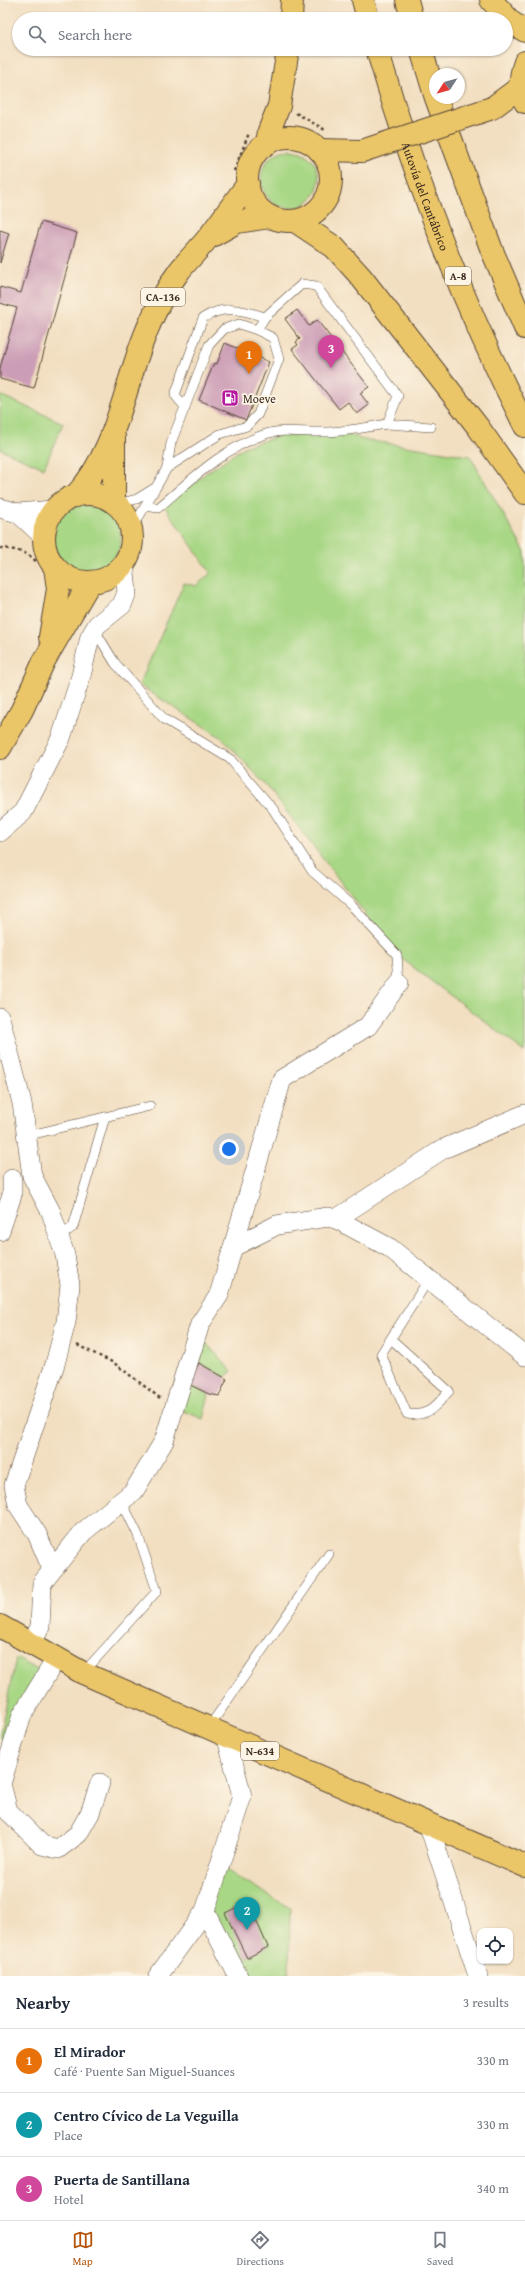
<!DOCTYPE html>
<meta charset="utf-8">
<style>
body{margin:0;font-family:"Gentium Book Plus",serif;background:#f6f6f7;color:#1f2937}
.controls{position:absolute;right:12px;bottom:12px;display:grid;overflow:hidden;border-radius:8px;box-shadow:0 1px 3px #0004}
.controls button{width:36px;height:36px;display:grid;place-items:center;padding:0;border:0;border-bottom:1px solid #e0e1e3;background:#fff;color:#1f2937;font:20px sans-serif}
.compass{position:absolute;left:429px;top:68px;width:36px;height:36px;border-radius:50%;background:#fff;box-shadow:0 1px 3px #0004;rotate:234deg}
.you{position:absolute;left:229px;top:1149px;width:14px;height:14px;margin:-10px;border:3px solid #fff;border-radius:50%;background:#1a73e8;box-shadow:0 0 0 6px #1a73e833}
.badge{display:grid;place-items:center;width:26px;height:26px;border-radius:50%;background:#b45309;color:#fff;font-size:13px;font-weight:700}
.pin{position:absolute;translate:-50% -33px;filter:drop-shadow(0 1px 2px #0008)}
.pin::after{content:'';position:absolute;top:21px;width:14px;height:12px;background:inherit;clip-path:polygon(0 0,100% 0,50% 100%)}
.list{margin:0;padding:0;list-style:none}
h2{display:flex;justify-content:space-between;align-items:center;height:52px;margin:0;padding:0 16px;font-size:17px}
h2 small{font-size:13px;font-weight:400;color:#747a83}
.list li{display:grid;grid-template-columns:26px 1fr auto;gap:12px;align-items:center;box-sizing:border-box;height:64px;padding:0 16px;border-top:1px solid #e0e1e3}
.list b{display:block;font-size:15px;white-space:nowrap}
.list p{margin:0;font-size:13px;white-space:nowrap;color:#747a83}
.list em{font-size:13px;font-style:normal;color:#747a83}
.icon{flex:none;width:22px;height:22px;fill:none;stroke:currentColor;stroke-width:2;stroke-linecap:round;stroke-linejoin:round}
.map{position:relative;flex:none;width:525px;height:1976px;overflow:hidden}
.search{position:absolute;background:#fff;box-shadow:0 1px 3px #0004;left:12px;right:12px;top:12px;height:44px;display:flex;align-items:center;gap:10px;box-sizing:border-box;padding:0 14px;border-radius:22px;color:#747a83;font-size:15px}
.sheet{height:244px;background:#fff}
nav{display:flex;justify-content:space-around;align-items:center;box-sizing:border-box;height:56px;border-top:1px solid #e0e1e3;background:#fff;font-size:11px;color:#747a83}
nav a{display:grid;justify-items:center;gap:2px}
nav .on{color:#b45309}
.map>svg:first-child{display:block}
.green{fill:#a8d785;stroke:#728052}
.building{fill:#cc9db6}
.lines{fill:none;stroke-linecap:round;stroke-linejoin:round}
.service-casing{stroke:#564536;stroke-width:10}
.minor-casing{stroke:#564536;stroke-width:20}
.primary-casing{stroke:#564536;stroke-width:24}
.trunk-casing{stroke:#564536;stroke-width:24}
.motorway-casing{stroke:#564536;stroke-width:24}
.path{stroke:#564536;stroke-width:2.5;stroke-dasharray:3 3;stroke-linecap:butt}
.service{stroke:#fff;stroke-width:9}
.minor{stroke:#fff;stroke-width:19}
.primary{stroke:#ebc669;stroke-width:22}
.trunk{stroke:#ebc669;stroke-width:22}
.motorway{stroke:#ebc669;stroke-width:22}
.primary-bridge-casing{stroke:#564536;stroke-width:24;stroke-linecap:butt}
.primary-bridge{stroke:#ebc669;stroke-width:22}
.labels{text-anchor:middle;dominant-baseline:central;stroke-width:3.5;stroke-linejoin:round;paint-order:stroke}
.shield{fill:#fcf5e5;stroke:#75675a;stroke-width:1}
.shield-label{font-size:11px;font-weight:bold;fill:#3b2a1e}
.street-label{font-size:12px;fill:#3b2a1e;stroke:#fcf5e5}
.poi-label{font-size:12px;fill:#3b2a1e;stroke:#fcf5e5;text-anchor:start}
</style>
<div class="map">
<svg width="525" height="1976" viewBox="0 0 525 1976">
<rect width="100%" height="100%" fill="#fcf5e5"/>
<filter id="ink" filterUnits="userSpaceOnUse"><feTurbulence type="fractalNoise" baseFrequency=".025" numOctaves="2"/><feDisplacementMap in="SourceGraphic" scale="8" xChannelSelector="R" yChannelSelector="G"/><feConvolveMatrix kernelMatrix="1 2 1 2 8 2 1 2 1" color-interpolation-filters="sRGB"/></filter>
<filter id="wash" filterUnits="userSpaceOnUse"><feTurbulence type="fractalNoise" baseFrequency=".012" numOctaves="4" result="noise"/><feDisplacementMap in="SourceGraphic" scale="16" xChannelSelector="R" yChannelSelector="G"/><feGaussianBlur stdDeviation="0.9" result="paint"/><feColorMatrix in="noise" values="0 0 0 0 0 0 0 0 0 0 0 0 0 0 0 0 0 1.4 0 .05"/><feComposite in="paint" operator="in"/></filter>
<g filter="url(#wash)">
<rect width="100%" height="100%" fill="#f2dec0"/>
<!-- green -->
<g class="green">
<circle cx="290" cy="179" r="29"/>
<path d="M0 395 63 423 44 468 0 449Z"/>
<path d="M283 435H352L360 439 470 456 525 552V1052L397 955 266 785 222 738 139 685 184 583 196 586 211 573 164 506 206 473 246 446Z"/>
<circle cx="87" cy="538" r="34"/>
<path d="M205 1342 232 1371 225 1377 199 1363Z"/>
<path d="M188 1384 209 1394 203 1419 179 1409Z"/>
<path d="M16 1658 40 1671 9 1741 0 1738V1734Z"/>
<path d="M220 1866 290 1908 289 1976H253L237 1971 205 1911Z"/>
</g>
<g id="blocks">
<!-- building -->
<g class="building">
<path d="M41 222 77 233 34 388 0 379V368L17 308 0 303V287L21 293Z"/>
<path d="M0 230 9 233 0 263Z"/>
<path d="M297 310 309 326 317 320 369 387 360 393 369 405 357 414 348 402 339 409 292 349 298 345 296 342 300 339 285 319Z"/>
<path d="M225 343 269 362 246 420 199 400 214 363 217 364Z"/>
<path d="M199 1363 227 1379 219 1396 209 1394 188 1384Z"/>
<path d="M248 1902 268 1947 247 1958 225 1913Z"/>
</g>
</g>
</g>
<g filter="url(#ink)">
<use href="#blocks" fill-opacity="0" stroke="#564536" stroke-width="1"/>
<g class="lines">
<!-- service casing -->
<g class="service-casing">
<g id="service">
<path d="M185 407 175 395 203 318C226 304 241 310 265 317"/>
<path d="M387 424 431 427"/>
<path d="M117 504 137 499 153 489"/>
<path d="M146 506 158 508C190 481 222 449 263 435 282 428 304 433 323 432 345 432 366 427 387 424L398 396 316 286 302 284 265 317 257 330"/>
<path d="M132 529 167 468 171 443 209 345 224 329 239 324 257 330 273 338 279 359 258 414 247 426 220 434 167 468"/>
<path d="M94 629 115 663 164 719 230 759 273 809 312 871 352 906 397 955 399 983"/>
<path d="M26 1136 150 1106"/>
<path d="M59 1237 73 1227 105 1117"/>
<path d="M391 1339 449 1391C436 1406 429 1417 407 1414L381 1354 429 1279"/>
<path d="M84 1672 157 1591 138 1535 122 1502"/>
<path d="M209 1727 329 1554"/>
</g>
</g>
<!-- minor casing -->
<g class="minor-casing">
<g id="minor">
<path d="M0 508 18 513 53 510"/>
<path d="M18 513 44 537"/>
<path d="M0 832 23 812 61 738 81 676 90 637 97 625 122 605 127 592 124 563"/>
<path d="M0 1018 22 1103 32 1176 51 1212 65 1255 70 1285 66 1322 55 1364 14 1485 18 1505 37 1534 52 1569"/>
<path d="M336 1219 443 1149 525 1114"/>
<path d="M0 1231 12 1195V1179"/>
<path d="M233 1247 277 1225 328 1217 336 1219 390 1248 525 1356"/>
<path d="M31 1645 40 1627 42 1583 83 1532 134 1491 164 1441 200 1324 219 1295 282 1079 368 1026 399 983"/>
<path d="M56 1659 22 1715 1 1784 8 1811 42 1845 58 1849 78 1834 90 1813 100 1783"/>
<path d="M226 1735 242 1796 205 1911 238 1976"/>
<path d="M428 1823 478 1976"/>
<path d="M158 1976 205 1911"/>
</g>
</g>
<!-- primary casing -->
<g class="primary-casing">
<g id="primary">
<path d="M525 62C520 76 518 89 525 102"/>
<path d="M492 108 520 87"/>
<circle cx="289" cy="179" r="42"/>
<path d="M319 150 362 151"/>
<path d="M212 236 237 222 270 217"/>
<circle cx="88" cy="538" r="44"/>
<path d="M76 495C120 447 124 380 150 323 158 305 168 286 180 270 189 259 199 249 208 238 222 220 234 202 248 184"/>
<path d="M114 502V437"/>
<path d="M50 637 58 589 55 567"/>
<path d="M0 748 22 710 44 661 90 582"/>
</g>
</g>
<!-- trunk casing -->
<g class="trunk-casing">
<path id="trunk" d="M0 1626 83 1673 525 1866"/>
</g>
<!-- motorway casing -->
<g class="motorway-casing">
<g id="motorway">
<path d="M363 0 368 19"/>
<path d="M407 0 412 19"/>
<path d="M491 0 511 22 525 31"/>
<path d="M291 19 292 0"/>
<path id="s1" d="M377 49C414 177 464 307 525 426"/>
<path d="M421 49 435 95"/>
<path d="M436 98 491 248 525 328"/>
<path d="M267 144 269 131 279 106 288 49"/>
<path d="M295 221 334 247 361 277 478 427 525 493"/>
</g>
</g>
<!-- path -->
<g class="path">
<path d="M296 113 327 131"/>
<path d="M234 171 249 133"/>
<path d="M0 548C13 549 30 552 37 563"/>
<path d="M77 1345 114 1363 160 1398"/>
</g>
<!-- service -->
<use href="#service" class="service"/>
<!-- minor -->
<use href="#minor" class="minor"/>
<!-- primary -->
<use href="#primary" class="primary"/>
<!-- trunk -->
<use href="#trunk" class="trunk"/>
<!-- motorway -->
<use href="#motorway" class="motorway"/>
<!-- primary-bridge casing -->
<g class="primary-bridge-casing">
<path id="primary-bridge" d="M362 151 492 108"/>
</g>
<!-- primary-bridge -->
<use href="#primary-bridge" class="primary-bridge"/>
</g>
</g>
<!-- icons -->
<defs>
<g id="fuel-square" transform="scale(0.9)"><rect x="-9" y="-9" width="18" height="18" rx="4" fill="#b5179e" stroke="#fcf5e5"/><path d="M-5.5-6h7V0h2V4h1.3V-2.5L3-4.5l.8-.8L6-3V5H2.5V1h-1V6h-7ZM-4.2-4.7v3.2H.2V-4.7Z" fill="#fff"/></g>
</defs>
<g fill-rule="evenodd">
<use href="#fuel-square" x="230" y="398"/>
</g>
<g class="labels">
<!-- shield labels -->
<g class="shield">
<rect x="445" y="267" width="26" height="18" rx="3"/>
<rect x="141" y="288" width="44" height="18" rx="3"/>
<rect x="241" y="1742" width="38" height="18" rx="3"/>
</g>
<g class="shield-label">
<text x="458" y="276">A-8</text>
<text x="163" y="297">CA-136</text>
<text x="260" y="1751">N-634</text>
</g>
<!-- street labels -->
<g class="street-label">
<text stroke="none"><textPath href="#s1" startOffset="155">Autovía del Cantábrico</textPath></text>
</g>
<!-- poi labels -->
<g class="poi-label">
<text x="243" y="398">Moeve</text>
</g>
</g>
</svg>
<div class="controls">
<button><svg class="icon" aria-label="locate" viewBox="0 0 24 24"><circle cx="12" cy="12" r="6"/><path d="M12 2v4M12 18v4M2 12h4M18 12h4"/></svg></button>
</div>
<svg class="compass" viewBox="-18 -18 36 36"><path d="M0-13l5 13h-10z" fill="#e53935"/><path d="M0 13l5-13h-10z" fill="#747a83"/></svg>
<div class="you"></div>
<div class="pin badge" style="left:249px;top:374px;background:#e8710a">1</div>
<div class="pin badge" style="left:247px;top:1930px;background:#0f9aa8">2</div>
<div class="pin badge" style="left:331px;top:368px;background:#d1479c">3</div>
<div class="search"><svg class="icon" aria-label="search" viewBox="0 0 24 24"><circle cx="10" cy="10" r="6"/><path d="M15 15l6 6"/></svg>Search here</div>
</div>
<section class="sheet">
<h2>Nearby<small>3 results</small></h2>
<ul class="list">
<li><span class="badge" style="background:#e8710a">1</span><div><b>El Mirador</b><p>Café · Puente San Miguel-Suances</p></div><em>330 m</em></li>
<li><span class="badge" style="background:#0f9aa8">2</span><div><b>Centro Cívico de La Veguilla</b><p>Place</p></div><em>330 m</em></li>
<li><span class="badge" style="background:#d1479c">3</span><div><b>Puerta de Santillana</b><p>Hotel</p></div><em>340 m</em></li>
</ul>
</section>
<nav>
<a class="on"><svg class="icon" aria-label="map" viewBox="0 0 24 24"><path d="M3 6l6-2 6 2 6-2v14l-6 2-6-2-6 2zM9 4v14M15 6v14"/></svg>Map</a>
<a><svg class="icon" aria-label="directions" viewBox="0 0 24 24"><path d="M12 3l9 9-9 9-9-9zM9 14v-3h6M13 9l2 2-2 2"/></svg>Directions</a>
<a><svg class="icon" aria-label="saved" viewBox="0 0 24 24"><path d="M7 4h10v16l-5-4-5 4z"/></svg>Saved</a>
</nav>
